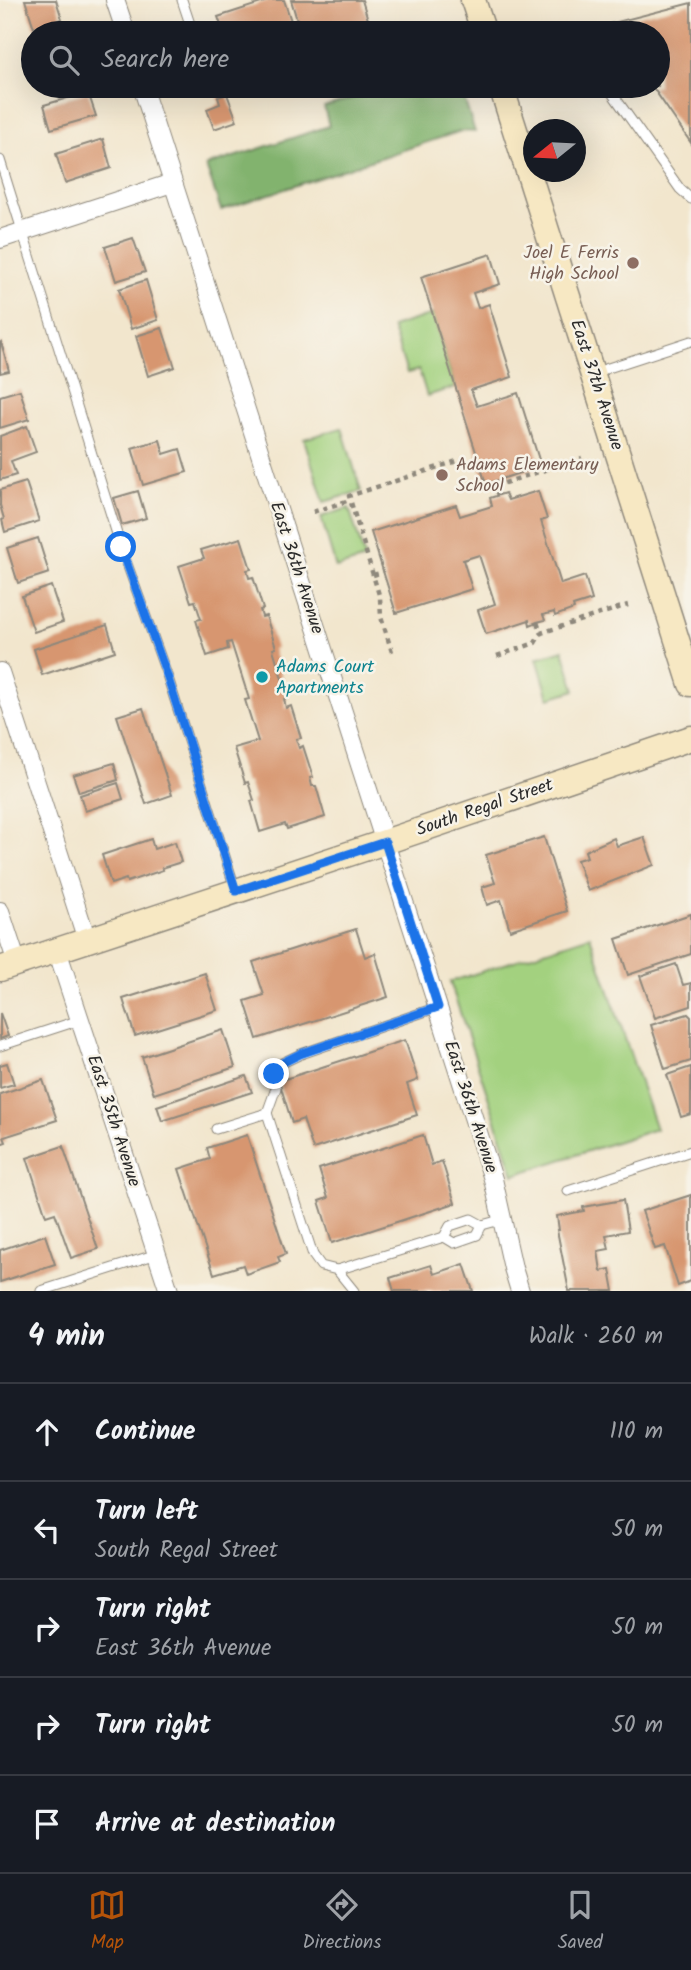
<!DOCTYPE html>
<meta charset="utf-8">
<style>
body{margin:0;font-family:Kalam,sans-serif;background:#20242c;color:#f1f3f6}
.compass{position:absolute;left:523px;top:119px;width:63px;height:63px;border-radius:50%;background:#171b24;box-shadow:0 7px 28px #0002;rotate:252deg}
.stop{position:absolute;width:21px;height:21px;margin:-16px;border:5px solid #1a73e8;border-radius:50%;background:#fff}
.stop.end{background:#1a73e8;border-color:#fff;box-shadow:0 2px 7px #0008}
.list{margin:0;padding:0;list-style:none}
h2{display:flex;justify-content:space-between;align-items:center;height:91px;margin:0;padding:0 28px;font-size:30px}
h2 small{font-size:23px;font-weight:400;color:#9ea1a6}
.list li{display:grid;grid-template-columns:46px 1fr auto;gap:21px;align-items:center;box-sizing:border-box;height:98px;padding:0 28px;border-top:2px solid #363941}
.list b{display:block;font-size:26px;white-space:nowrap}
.list p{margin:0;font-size:23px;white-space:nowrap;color:#9ea1a6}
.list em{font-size:23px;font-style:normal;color:#9ea1a6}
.icon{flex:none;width:38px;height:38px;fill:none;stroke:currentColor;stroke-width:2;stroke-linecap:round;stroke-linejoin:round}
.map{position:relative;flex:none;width:691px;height:1291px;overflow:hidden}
.search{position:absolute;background:#171b24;box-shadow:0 7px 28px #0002;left:21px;right:21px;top:21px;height:77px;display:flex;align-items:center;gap:18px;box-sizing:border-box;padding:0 24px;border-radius:38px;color:#9ea1a6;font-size:26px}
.sheet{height:581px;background:#171b24}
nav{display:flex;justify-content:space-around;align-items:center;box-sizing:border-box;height:98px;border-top:2px solid #363941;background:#171b24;font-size:19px;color:#9ea1a6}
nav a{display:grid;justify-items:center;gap:4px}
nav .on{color:#b45309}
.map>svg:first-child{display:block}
.green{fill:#a3d17f;stroke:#677e55;stroke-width:2}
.forest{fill:#82b36e;stroke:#566f4c;stroke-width:2}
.building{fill:#d7966f}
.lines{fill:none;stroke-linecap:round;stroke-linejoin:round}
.lane-casing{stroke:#8e887c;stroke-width:11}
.street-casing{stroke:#8e887c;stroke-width:20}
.secondary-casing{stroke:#8e887c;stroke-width:27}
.path{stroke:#8e887c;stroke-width:4.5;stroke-dasharray:5 5;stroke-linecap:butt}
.lane{stroke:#fff;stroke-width:9}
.street{stroke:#fff;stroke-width:18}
.secondary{stroke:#f7e8c3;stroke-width:24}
.route{stroke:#1a73e8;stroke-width:9}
.education-dot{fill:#8d6e63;stroke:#f7f3e8;stroke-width:2.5}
.culture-dot{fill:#0f9aa8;stroke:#f7f3e8;stroke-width:2.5}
.labels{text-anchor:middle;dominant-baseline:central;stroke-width:5;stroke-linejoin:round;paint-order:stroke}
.education-label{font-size:18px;fill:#785e54;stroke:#f7f3e8;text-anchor:end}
.street-label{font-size:18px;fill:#2b2b2b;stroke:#f7f3e8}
.culture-label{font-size:18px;fill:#0d838f;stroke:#f7f3e8;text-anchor:start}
</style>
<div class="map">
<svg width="691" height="1291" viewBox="0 0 691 1291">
<rect width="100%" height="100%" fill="#f7f3e8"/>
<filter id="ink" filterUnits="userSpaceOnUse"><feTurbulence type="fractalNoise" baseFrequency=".0143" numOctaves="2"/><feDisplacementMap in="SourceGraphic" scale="14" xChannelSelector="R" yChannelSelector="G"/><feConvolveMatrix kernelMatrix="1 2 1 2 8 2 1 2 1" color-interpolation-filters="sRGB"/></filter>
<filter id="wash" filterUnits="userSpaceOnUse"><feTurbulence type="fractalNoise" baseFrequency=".00686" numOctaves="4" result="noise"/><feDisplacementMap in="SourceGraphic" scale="28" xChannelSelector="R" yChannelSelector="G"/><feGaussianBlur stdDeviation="1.57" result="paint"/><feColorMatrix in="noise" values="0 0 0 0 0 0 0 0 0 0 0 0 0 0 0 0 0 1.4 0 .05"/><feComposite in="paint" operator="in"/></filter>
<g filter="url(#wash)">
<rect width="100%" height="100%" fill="#f2e6cd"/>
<!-- green -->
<g class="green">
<path d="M433 314 455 387 427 396 419 370 407 373 392 327Z"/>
<path d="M342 428 361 491 324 502 304 439Z"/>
<path d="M349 508 365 559 336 568 321 517Z"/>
<path d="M563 650 575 690 549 698 537 658Z"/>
<path d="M590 936 656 1129 514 1175 450 982Z"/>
</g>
<!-- forest -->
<path class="forest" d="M391 86H460L475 132 461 131 221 210 206 166 329 126 324 107Z"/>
<g id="blocks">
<!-- building -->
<g class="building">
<path d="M25 0H56L62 19 34 28Z"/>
<path d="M270 0H284L295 33H224L218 17Z"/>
<path d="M291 0H362L369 23 340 33H301Z"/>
<path d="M691 3V143L652 86H658V33H616L609 24Z"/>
<path d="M88 92 96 116 51 129 44 105Z"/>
<path d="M227 94 237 121 214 129 207 109 220 104 218 97Z"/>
<path d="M103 139 111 168 65 183 56 154Z"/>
<path d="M133 238 145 272 116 281 105 247Z"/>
<path d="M491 254 500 284 473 293 478 308 489 304 512 377 471 390 477 406 518 393 541 466 486 484 421 277Z"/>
<path d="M146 280 158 320 131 329 119 289Z"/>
<path d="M162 328 175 367 148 376 136 336Z"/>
<path d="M1 342 9 371 0 373V343Z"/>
<path d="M20 390 29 419 0 428V396Z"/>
<path d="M27 426 36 452 11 461 16 475 0 480V436Z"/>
<path d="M160 440 164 454 180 449 187 472 143 485 132 448Z"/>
<path d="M26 482 39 521 5 532 2 520 4 519 0 505V490Z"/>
<path d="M138 491 146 518 122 525 114 498Z"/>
<path d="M538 491 547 519 541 521 561 584 585 576 592 600 573 606 574 609 555 616 554 612 543 615 545 620 537 622 530 625 529 620 486 634 478 610 495 604 479 555 463 560 472 589 396 613 371 532 456 505 460 516 492 506 490 498 505 493 508 500Z"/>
<path d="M38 538 49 573 18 583 7 548Z"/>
<path d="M241 538 251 569 247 570 249 578 253 577 263 609 260 610 262 617 266 616 276 648 273 649 288 698 284 699 286 708 291 706 301 738 296 739 299 748 303 746 313 777 310 778 312 786H316L325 817 287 829 285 824 260 832 251 801 254 800 248 782 245 783 234 748 258 741 245 700 249 699 231 642 227 643 228 649 207 656 196 620 201 619 195 601 191 602 179 566 204 558 201 550Z"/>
<path d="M51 586 63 622 34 632 22 596Z"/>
<path d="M107 625 115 651 42 675 34 649Z"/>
<path d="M143 708 172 795 146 804 117 716Z"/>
<path d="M114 763 118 780 79 792 73 775Z"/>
<path d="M118 783 123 799 85 811 80 795Z"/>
<path d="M544 837 567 911 510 930 501 900 487 905 482 887 495 883 486 855Z"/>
<path d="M644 837 654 865 588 891 577 860 587 857 585 851 614 838 617 846Z"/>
<path d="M151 839 154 849 175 842 181 862 162 868 163 870 127 882 126 879 111 884 102 855Z"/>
<path d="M691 914V954L628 975 616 939Z"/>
<path d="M356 929 365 957 375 953 388 997 257 1039 245 1001 264 995 253 962Z"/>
<path d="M676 964 683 985 691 983V1006L655 1018 640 976Z"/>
<path d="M205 973 217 1010 135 1036 123 999Z"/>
<path d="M0 1013 8 1036 0 1039Z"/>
<path d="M688 1014 691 1017V1061L665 1069 651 1025Z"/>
<path d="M223 1030 235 1067 154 1094 142 1057Z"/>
<path d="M405 1040 418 1080 407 1084 417 1115 313 1149 303 1119 292 1123 279 1081Z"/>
<path d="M7 1063 14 1084 0 1088V1065Z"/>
<path d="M691 1067V1114L681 1117 667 1075Z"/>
<path d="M246 1076 252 1092 162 1121 157 1106Z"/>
<path d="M43 1080 57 1120 4 1137 6 1142 0 1144V1094Z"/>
<path d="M247 1135 286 1254 278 1257 280 1262 246 1274 243 1265 214 1274 179 1169 210 1159 207 1148Z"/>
<path d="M423 1135 432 1165 442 1161 455 1203 332 1243 319 1201 328 1198 319 1169Z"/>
<path d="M63 1146 98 1249 71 1258 55 1213 46 1216 27 1158Z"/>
<path d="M691 1195V1281L678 1286 665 1246 655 1249 642 1211Z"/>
<path d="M623 1200 628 1231 606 1235 609 1249 598 1251 601 1271 610 1269 614 1291H569L557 1230H559L557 1216 584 1211 583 1207Z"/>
<path d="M45 1235 55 1264 0 1282V1250Z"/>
<path d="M464 1264 473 1291H394L390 1278 431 1265 434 1274Z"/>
</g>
</g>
</g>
<g filter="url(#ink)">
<use href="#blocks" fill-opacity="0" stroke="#8e887c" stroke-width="2"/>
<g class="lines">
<!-- lane casing -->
<g class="lane-casing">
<g id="lane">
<path d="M182 0 193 33"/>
<path d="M607 86 680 189 691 199"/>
<path d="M144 91 159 86"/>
<path d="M0 160 121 547 168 678 235 888"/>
<path d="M593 373 691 341"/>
<path d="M0 1046 80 1020"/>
<path d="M267 1113 276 1088 274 1074 282 1063 301 1054 438 1007"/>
<path d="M216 1129 267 1113 313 1255 321 1266 337 1270 444 1237 454 1243 477 1235 482 1225"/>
<path d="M568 1191 691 1151"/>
<path d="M444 1237 450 1226 471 1219 482 1225 504 1219"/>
<path d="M337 1270 354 1291"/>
<path d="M41 1291 157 1254"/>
</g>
</g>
<!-- street casing -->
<g class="street-casing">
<g id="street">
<path d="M115 0 126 33"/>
<path d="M142 86 493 1179 513 1268 520 1291"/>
<path d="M0 239 172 183"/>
<path d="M0 672 87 940"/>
<path d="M0 911 17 963"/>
<path d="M57 950 169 1291"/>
</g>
</g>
<!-- secondary casing -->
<g class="secondary-casing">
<g id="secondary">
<path d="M473 0 484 33"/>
<path d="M501 86 691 684"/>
<path d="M0 969 385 842 691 738"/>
</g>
</g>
<!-- path -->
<g class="path">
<path d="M498 496 495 486 582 458"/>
<path d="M313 512 350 500"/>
<path d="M373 575 384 572"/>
<path d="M537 622 541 633 628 605"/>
<path d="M392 652 381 617 380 598 349 496 457 461"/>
<path d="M497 656 535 643 541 633"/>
</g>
<!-- lane -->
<use href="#lane" class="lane"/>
<!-- street -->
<use href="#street" class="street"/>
<!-- secondary -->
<use href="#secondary" class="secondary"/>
</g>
</g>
<g class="lines" filter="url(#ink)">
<!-- route -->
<path class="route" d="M121 547 168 678 236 891 385 842 438 1007 300 1054 282 1063 274 1074"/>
</g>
<!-- markers -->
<g class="education-dot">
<circle cx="633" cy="263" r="7"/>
<circle cx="442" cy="475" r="7"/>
</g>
<circle class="culture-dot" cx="262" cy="677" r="7"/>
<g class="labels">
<!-- education labels -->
<g class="education-label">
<text x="619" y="253">Joel E Ferris<tspan x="619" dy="21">High School</tspan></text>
<text x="456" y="465" text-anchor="start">Adams Elementary<tspan x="456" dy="21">School</tspan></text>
</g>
<!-- street labels -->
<g class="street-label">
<text transform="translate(596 385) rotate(72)">East 37th Avenue</text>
<text transform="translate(296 568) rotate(72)">East 36th Avenue</text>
<text transform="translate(485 808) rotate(-19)">South Regal Street</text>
<text transform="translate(470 1107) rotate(72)">East 36th Avenue</text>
<text transform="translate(113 1121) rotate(72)">East 35th Avenue</text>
</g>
<!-- culture labels -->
<g class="culture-label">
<text x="276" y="667">Adams Court<tspan x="276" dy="21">Apartments</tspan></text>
</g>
</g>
</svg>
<svg class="compass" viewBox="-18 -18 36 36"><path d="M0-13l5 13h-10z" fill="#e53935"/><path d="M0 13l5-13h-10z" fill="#9ea1a6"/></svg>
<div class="stop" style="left:121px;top:547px"></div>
<div class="stop end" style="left:274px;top:1074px"></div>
<div class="search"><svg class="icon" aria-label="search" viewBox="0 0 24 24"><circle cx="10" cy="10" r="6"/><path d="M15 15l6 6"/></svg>Search here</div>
</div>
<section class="sheet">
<h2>4 min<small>Walk · 260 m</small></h2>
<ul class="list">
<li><svg class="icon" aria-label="ahead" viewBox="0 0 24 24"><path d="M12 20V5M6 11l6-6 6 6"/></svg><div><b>Continue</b></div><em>110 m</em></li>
<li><svg class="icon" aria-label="left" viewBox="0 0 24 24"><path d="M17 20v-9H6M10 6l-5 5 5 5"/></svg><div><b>Turn left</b><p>South Regal Street</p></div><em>50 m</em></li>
<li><svg class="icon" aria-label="right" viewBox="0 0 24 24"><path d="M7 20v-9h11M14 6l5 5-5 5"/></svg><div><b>Turn right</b><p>East 36th Avenue</p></div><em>50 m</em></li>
<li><svg class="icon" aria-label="right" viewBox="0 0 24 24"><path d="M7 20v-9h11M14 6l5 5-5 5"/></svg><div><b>Turn right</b></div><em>50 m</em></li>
<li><svg class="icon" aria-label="arrive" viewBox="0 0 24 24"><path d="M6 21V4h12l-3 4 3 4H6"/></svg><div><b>Arrive at destination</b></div></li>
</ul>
</section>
<nav>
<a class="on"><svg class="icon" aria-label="map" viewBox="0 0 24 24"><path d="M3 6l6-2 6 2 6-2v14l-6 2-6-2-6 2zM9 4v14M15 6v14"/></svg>Map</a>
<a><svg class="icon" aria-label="directions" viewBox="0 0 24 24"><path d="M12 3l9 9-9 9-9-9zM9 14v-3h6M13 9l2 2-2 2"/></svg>Directions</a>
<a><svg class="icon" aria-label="saved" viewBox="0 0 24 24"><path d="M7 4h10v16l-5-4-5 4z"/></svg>Saved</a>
</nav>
